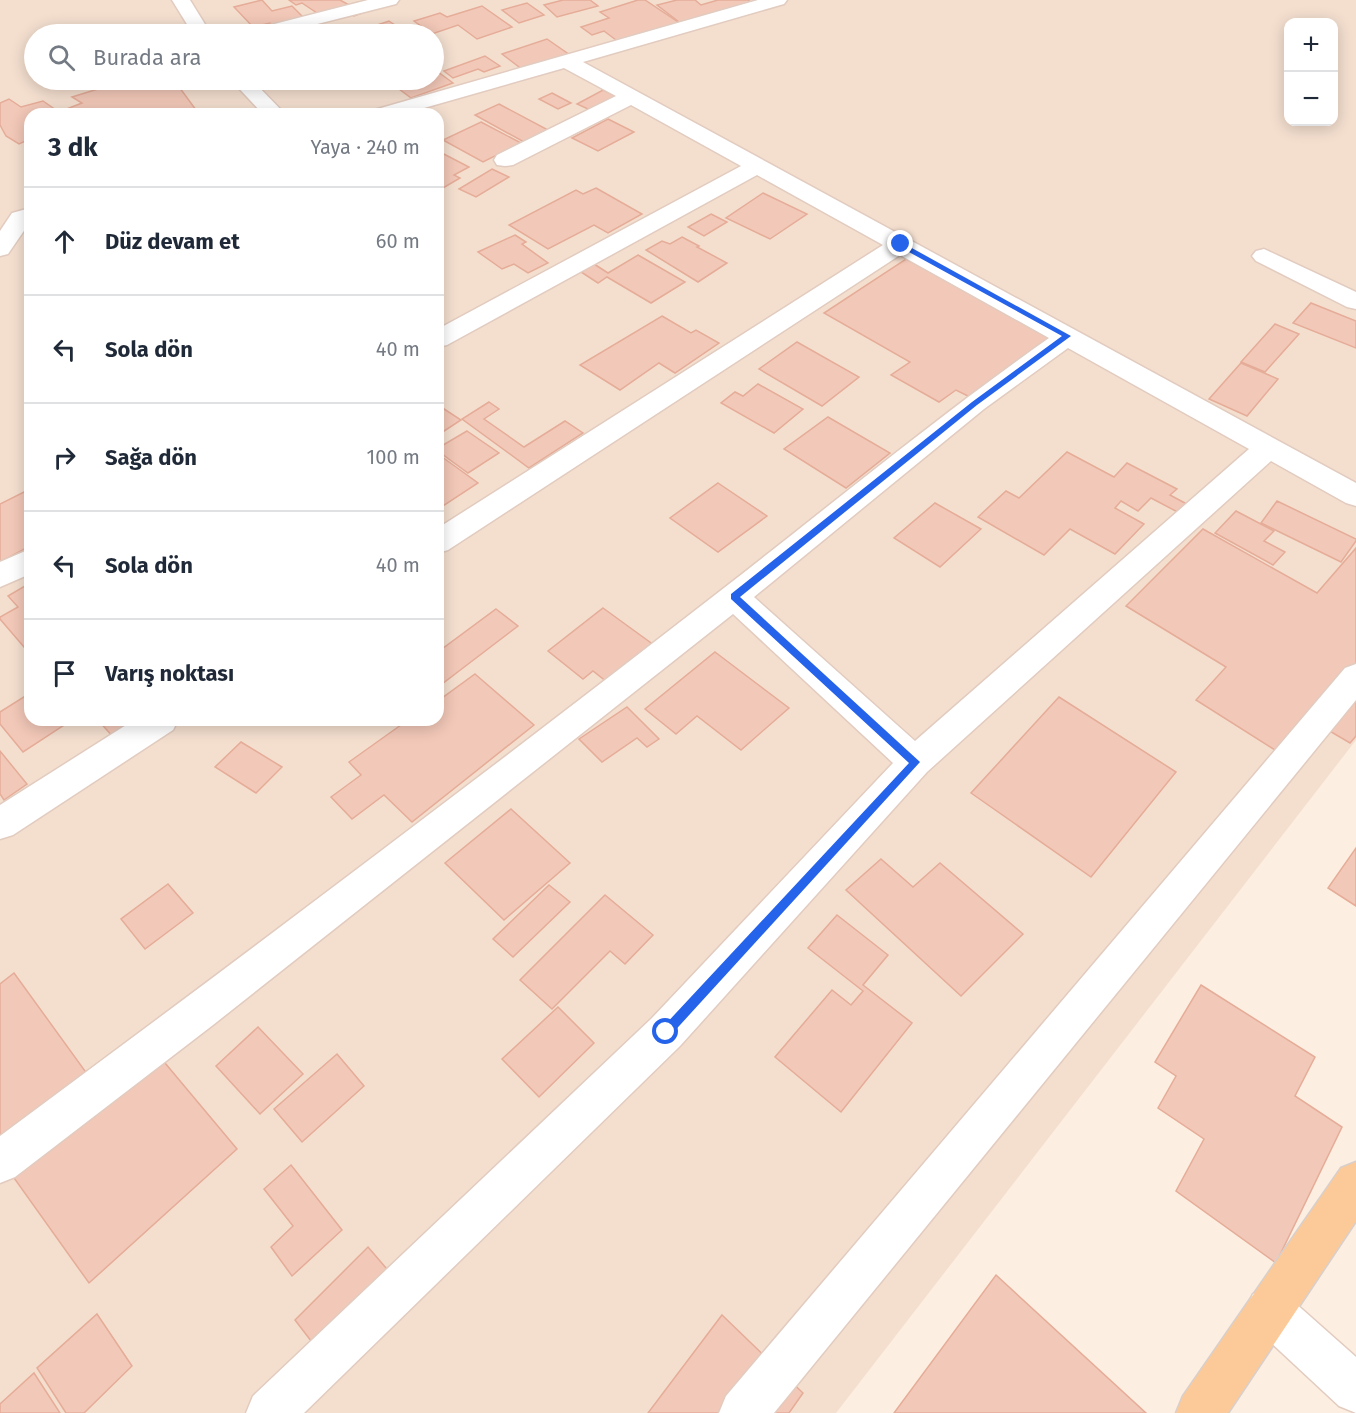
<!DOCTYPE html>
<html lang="tr">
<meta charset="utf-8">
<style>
body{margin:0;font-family:"Fira Sans",sans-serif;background:#f2f2f3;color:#1f2937}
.controls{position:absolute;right:18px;top:18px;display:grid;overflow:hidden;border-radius:12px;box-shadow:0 3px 15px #0003}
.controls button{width:54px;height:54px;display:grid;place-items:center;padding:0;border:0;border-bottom:2px solid #e0e1e3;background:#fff;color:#1f2937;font:30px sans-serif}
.stop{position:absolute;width:18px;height:18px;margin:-14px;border:4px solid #2563eb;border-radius:50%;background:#fff}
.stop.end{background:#2563eb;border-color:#fff;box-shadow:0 2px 6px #0008}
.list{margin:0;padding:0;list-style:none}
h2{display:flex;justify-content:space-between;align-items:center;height:78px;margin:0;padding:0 24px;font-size:26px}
h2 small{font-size:20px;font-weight:400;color:#747a83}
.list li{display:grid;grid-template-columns:39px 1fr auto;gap:18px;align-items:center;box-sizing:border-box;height:108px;padding:0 24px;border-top:2px solid #e0e1e3}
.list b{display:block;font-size:22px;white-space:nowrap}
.list em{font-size:20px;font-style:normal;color:#747a83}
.icon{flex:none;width:33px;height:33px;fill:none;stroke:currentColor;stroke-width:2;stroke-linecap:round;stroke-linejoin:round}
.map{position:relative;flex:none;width:1356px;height:1413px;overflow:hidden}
.search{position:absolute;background:#fff;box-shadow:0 3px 15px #0003;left:24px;top:24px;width:420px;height:66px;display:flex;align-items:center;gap:15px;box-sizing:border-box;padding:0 21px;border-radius:33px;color:#747a83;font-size:22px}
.panel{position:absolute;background:#fff;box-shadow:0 3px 15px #0003;left:24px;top:108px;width:420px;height:618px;border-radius:18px}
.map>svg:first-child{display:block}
.residential{fill:#f4dfcf;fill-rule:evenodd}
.building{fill:#f2c8b8;stroke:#e5ac98;stroke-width:1.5}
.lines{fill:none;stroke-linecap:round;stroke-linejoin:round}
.minor-casing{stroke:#e2cbbf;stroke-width:3}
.major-casing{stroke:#d8cfcc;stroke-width:3}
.minor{fill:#fff;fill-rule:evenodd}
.major{fill:#fcca98;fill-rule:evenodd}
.route{fill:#2563eb}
</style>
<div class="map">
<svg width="1356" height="1413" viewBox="0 0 1356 1413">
<rect width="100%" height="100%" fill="#fceee0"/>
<!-- residential -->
<path class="residential" d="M0 0H1356V740L836 1413H0ZM1288 22H1334V122H1288ZM34 34H434V80H34ZM30 114H438V720H30Z"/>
<!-- building -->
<g class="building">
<path d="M262 0 272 11 292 6 307 21 276 29 270 23 253 27 234 7Z"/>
<path d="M289 0H340L349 5 358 2 370 10 354 16 345 10 323 17 302 3 296 5Z"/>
<path d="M563 0H590L598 6 557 17 544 5Z"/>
<path d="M638 0H645L684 26 624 46 604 31 592 35 581 27 609 18 600 12Z"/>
<path d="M677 0H695L701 5 718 0H748L754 4 683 25 657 5Z"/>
<path d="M527 3 544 15 519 23 502 10Z"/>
<path d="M482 6 512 27 477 39 458 25 432 34 414 21 440 13 447 17Z"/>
<path d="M389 21 408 34 353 33Z"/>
<path d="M547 39 570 55 523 70 502 54Z"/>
<path d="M485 56 500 66 484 72 478 69 453 78 444 71Z"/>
<path d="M434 69 453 83 411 98 387 80H434Z"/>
<path d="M127 80H174L199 114H30V139L19 144 6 136 0 125V103L9 99 21 107 43 101 59 112 82 103 72 97Z"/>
<path d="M603 90 616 96 590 110 577 104Z"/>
<path d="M552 93 571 103 558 109 539 99Z"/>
<path d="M499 104 548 130 524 142 475 115Z"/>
<path d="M608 119 634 132 598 151 572 138Z"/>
<path d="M481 122 521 143 483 162 443 140Z"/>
<path d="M438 151 469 167 454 175 460 178 438 191Z"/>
<path d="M492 169 509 177 476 197 459 189Z"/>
<path d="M596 188 642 214 608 233 594 225 548 249 509 225 576 190 583 194Z"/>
<path d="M763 193 807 214 770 239 726 218Z"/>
<path d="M711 214 727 222 704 236 688 227Z"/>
<path d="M515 235 526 242 522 244 548 263 528 273 514 264 502 269 478 252Z"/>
<path d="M682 237 699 246 697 247 727 263 698 282 646 250 662 241 670 244Z"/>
<path d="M638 255 685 282 651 303 607 277 598 283 581 272 594 264 608 273Z"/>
<path d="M906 259 1057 337 976 400 956 390 939 402 891 375 910 362 824 313Z"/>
<path d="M1311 303 1356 321V348L1293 323Z"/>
<path d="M662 316 691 333 696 330 719 343 675 373 659 363 620 390 580 365Z"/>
<path d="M1275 324 1299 334 1265 372 1241 362Z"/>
<path d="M797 342 859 377 822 406 759 369Z"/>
<path d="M1241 363 1278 379 1247 416 1209 399Z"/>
<path d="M758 384 803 409 774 433 721 403 735 392 743 396Z"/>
<path d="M489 402 499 409 484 419 524 447 565 421 583 433 529 468 462 419Z"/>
<path d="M438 405 461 420 438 435Z"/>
<path d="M828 417 890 453 846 488 784 449Z"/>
<path d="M467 431 499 453 468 473 438 451V448Z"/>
<path d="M1067 452 1114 477 1127 463 1177 489 1170 495 1196 509 1187 517 1151 498 1138 511 1121 501 1115 508 1144 524 1115 554 1070 529 1044 555 978 517 1006 491 1019 498Z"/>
<path d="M438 454 478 483 440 508 438 507Z"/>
<path d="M718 483 767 516 718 552 670 518Z"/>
<path d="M30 489V546L0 562V504Z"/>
<path d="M1277 501 1356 539V541L1341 562 1261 523Z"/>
<path d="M935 503 981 529 940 567 894 538Z"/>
<path d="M1236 511 1274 531 1264 541 1285 552 1273 565 1215 533Z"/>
<path d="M1203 529 1317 593 1356 548V736L1350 743 1311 720 1283 755 1196 700 1226 667 1126 606Z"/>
<path d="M30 583V654L0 619V617L18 607 8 596Z"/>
<path d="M603 608 658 648 612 686 593 671 583 679 548 651Z"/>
<path d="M496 609 518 626 438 687V652Z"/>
<path d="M715 652 789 708 741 750 697 716 676 734 645 709Z"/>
<path d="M475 674 534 725 412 822 384 795 352 819 331 797 361 775 349 762 408 720H438V701Z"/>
<path d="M30 693V720H67L69 722 23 752 0 724V712Z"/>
<path d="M1059 697 1176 772 1091 877 971 793Z"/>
<path d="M627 707 659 739 647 747 637 738 602 762 579 739Z"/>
<path d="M98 720H143L114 738Z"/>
<path d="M241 742 282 767 256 793 215 767Z"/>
<path d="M0 751 27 784 4 800 0 794Z"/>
<path d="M511 809 570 863 504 920 445 863Z"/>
<path d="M1356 848V906L1328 888Z"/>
<path d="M881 859 913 887 940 863 1023 934 961 996 846 890Z"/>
<path d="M168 884 193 913 145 949 121 919Z"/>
<path d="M549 885 570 902 513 957 493 939Z"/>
<path d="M605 895 653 935 625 964 610 951 552 1009 520 980Z"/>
<path d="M837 915 888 955 863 985 912 1023 841 1112 775 1057 832 990 851 1005 863 991 808 948Z"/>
<path d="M14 973 93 1082 0 1154V984Z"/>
<path d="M1201 985 1315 1057 1295 1096 1342 1127 1276 1263 1176 1191 1204 1139 1158 1108 1176 1076 1155 1062Z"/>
<path d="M558 1007 594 1043 539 1097 502 1059Z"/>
<path d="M258 1027 303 1074 260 1114 216 1066Z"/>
<path d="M337 1054 364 1086 302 1142 274 1109Z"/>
<path d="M160 1057 237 1149 89 1283 14 1178Z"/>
<path d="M291 1165 342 1230 292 1276 271 1247 293 1226 264 1189Z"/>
<path d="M368 1247 399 1283 325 1359 295 1320Z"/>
<path d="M996 1275 1146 1413H894Z"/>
<path d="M97 1314 132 1366 84 1413H66L37 1368Z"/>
<path d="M722 1315 803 1393 789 1413H648Z"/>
<path d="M34 1373 60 1413H0V1404Z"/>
</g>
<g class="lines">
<!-- minor casing -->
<g class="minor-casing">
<g id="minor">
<path d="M172 0H190L211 34H193Z"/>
<path d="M368 0H399L396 4 278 34H248L251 30Z"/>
<path d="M758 0H787L784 4 583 62 1356 483V506L1346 503 1271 461 927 772 680 1046 304 1413H246L253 1396 652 1018 893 763 733 614 213 1025 15 1177 0 1183V1136C243 956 485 774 724 588 832 504 937 417 1049 338L900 255 448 550 438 553V528L883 245 757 175 447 345 438 347V329L741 166 631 105 513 165 505 166 497 165 494 160 497 155 616 96 564 68 403 114H371L374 110ZM1068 348 1249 449 915 741 754 597 984 409Z"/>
<path d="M231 80H252L285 114H263Z"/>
<path d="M30 208V222L8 254 0 256V231L12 213Z"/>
<path d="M1264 249 1356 292V309L1347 307 1256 261 1252 256 1256 251Z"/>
<path d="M30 549V574L0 587V562Z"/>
<path d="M1356 664V700L774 1413H719L726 1396 1345 668Z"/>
<path d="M134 720H178L173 730 13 835 0 839V805Z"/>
<path d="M1269 1287 1285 1294 1356 1357V1413L1339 1406 1253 1326 1246 1310 1253 1294Z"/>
</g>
</g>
<!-- major casing -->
<g class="major-casing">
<path id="major" d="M1356 1162V1221L1228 1413H1176L1183 1396 1341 1168Z"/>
</g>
<!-- minor -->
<use href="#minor" class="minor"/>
<!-- major -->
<use href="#major" class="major"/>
</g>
<!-- route -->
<path class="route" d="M901 242 1071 336 977 405 740 597 920 762 670 1036 666 1037 662 1036V1028L909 763 731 599V594L972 402 1062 336 898 246Z"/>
</svg>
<div class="controls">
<button>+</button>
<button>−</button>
</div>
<div class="stop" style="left:666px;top:1032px"></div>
<div class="stop end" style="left:901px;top:244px"></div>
<div class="search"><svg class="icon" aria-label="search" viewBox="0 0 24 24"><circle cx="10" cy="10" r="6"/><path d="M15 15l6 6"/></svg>Burada ara</div>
<section class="panel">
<h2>3 dk<small>Yaya · 240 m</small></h2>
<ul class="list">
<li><svg class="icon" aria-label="ahead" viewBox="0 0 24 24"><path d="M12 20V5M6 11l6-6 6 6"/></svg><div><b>Düz devam et</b></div><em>60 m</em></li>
<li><svg class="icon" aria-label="left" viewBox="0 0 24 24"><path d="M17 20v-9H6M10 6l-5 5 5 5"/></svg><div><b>Sola dön</b></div><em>40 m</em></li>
<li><svg class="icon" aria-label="right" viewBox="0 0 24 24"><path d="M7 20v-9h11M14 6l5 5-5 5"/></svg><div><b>Sağa dön</b></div><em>100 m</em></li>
<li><svg class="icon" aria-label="left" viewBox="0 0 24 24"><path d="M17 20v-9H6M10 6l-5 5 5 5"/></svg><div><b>Sola dön</b></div><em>40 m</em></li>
<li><svg class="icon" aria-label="arrive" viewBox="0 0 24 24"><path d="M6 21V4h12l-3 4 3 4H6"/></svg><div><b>Varış noktası</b></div></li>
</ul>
</section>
</div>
